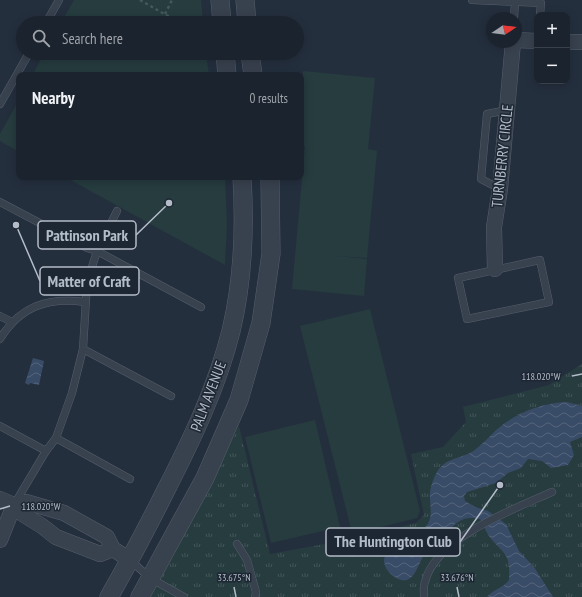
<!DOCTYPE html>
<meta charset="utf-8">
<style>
body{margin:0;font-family:"PT Sans Narrow",sans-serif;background:#282f3a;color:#f1f3f6}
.controls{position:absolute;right:12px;top:12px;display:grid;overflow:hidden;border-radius:8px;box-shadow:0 2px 10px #0003}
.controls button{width:36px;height:36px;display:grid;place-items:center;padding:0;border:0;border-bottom:1px solid #39404a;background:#1b232e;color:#f1f3f6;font:20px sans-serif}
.compass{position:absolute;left:486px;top:12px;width:36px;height:36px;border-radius:50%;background:#1b232e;box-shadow:0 2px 10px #0003;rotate:77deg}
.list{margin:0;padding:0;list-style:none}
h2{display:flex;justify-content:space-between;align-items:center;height:52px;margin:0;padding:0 16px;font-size:17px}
h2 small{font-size:13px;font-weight:400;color:#a0a4aa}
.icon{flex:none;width:22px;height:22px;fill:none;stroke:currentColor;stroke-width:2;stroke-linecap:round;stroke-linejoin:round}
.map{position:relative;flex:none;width:582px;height:597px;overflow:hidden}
.search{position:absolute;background:#1b232e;box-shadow:0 2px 10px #0003;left:16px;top:16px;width:288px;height:44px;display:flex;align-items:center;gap:10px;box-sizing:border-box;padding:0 14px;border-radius:22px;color:#a0a4aa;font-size:15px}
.panel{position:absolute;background:#1b232e;box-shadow:0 2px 10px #0003;left:16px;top:72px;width:288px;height:108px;border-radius:8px}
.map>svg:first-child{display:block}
.grass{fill:url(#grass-tufts)}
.park{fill:#263c3f}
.water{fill:url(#water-waves)}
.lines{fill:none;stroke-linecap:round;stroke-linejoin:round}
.service-casing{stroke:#565f6c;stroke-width:8}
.minor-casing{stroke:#565f6c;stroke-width:16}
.tertiary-casing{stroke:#565f6c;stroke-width:19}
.path{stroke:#44595c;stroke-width:2.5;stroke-dasharray:3 3;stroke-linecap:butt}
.service{stroke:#38414e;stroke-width:7}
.minor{stroke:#38414e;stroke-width:15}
.tertiary{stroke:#38414e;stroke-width:18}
.ticks{fill:none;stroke:#b4bcc9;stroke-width:1.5}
.labels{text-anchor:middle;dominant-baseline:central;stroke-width:3;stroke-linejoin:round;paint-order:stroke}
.street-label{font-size:15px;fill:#b4bcc9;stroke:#1d2633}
.ticks-label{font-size:10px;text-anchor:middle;fill:#b4bcc9;stroke:#1d2633;stroke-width:3;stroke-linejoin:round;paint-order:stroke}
.leader{fill:none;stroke:#b4bcc9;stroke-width:1.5}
.callout-dot{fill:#b4bcc9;stroke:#1d2633;stroke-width:1.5}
.callout{fill:#1d2633;stroke:#b4bcc9;stroke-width:1.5}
.callout-label{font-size:16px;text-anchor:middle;font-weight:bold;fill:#b4bcc9}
</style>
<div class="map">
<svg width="582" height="597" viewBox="0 0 582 597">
<defs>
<pattern id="grass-tufts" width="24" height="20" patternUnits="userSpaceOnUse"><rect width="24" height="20" fill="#263c3f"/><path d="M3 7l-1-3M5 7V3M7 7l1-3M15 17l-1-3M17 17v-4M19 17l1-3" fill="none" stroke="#435659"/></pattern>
<pattern id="water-waves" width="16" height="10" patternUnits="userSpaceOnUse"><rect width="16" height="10" fill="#394c67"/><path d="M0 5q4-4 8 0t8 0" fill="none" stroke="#53647b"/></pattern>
</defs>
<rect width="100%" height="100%" fill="#242f3e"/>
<!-- grass -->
<path class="grass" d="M582 364V597H151L239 426 270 554 352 539 416 523 424 515 411 454 443 447 466 422 463 407 549 385Z"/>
<!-- park -->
<g class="park">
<path d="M74 0H201L203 23H61Z"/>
<path d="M45 53H206L209 75H32Z"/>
<path d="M303 71 375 78 368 149 377 151 367 258 336 256 367 259 364 296 292 289 305 146 301 145Z"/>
<path d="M19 100V152L0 141V134Z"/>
<path d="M65 177H225L227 224 225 265Z"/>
<path d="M370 309 420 511 417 518 357 533 351 529 300 326Z"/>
<path d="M315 420 340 527 271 543 245 437Z"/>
</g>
<!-- water -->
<g class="water">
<path d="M33 358 44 361 39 385 30 383 29 385 25 383Z"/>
<path d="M567 402 582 406V437L570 442 574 455 568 465 551 468 542 461 528 459 521 468 508 473 496 483 467 492 464 496 465 501 475 507 488 511 506 524 519 551 534 567 553 597H487C494 589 503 588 509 580 510 557 508 557 493 541 487 535 484 526 480 519 466 516 456 520 449 532 448 535 447 538 445 540 439 544 432 546 427 551 417 561 415 593 392 575 387 571 384 566 384 560 387 538 417 539 427 525 433 516 430 508 430 498 429 490 433 479 437 472 444 459 458 459 470 453 480 447 487 439 495 431 515 413 541 403 567 402Z"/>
</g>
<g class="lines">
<!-- service casing -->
<g class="service-casing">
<g id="service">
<path d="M472 0 541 3 540 15"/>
<path d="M514 18 515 2"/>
<path d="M46 23 59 0"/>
<path d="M0 104 29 53"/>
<path d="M500 189 481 179 487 114 507 110"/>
<path d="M0 202 87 248 97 251 201 307"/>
<path d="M540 260 549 302 467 319 458 278Z"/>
<path d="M0 316 12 322"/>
<path d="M0 339C20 306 48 297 85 302"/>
<path d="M83 349 171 396"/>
<path d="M0 426 46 451"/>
<path d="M56 438 130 479"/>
<path d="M15 503 46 451 56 438 72 393 83 349 87 283 97 251 117 211"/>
<path d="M237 544 247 560 256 592 255 597"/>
<path d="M130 560 150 578 184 597"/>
<path d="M424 597C424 592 423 586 425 582 435 538 514 509 552 492"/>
</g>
</g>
<!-- minor casing -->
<g class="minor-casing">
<g id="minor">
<path d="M516 40 537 41"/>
<path d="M567 42H582"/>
<path d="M495 269 494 227 500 189 513 42"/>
<path d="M0 499 14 505 21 513 42 526 56 537 100 554 113 549"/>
<path d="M14 505 26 502 64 513 107 537 113 549 130 560"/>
<path d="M0 540 14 505"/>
</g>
</g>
<!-- tertiary casing -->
<g class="tertiary-casing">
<g id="tertiary">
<path d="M220 0 222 23"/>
<path d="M245 0 247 23"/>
<path d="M225 53 227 75"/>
<path d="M250 53 253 75"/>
<path d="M109 597C129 562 148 526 166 490 192 439 217 387 231 331 243 281 245 227 242 177"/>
<path d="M140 597 205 478 239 400 261 323 271 254 270 177"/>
</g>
</g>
<!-- path -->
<g class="path">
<path d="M140 0 180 23"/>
<path d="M165 14 172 0"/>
</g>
<!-- service -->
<use href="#service" class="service"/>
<!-- minor -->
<use href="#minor" class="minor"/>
<!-- tertiary -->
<use href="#tertiary" class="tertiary"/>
</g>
<!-- ticks -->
<path class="ticks" d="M572 376 582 374M0 509 10 506M234 587 236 597M457 587 459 597"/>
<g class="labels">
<!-- street labels -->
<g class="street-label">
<text transform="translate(502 156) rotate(-84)">TURNBERRY CIRCLE</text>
<text transform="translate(208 396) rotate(-69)">PALM AVENUE</text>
</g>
</g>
<g class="ticks-label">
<text x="541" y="380">118.020°W</text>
<text x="41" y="510">118.020°W</text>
<text x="234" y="581">33.675°N</text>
<text x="457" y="581">33.676°N</text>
</g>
<!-- callouts -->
<path class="leader" d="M169 203L136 235M16 225L40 281M500 485L460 542"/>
<g class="callout-dot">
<circle cx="169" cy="203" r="4"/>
<circle cx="16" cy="225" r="4"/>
<circle cx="500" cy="485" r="4"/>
</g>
<g class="callout">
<rect x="38" y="221" width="98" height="28" rx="4"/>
<rect x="40" y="267" width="99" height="28" rx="4"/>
<rect x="326" y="528" width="134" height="28" rx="4"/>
</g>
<g class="callout-label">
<text x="87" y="241">Pattinson Park</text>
<text x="89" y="287">Matter of Craft</text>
<text x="393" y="547">The Huntington Club</text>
</g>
</svg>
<div class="controls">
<button>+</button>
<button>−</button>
</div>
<svg class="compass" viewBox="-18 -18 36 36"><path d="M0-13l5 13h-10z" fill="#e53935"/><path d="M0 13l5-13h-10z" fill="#a0a4aa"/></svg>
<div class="search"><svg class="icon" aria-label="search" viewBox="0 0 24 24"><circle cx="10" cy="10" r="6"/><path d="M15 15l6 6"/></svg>Search here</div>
<section class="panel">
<h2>Nearby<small>0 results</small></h2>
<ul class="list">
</ul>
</section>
</div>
